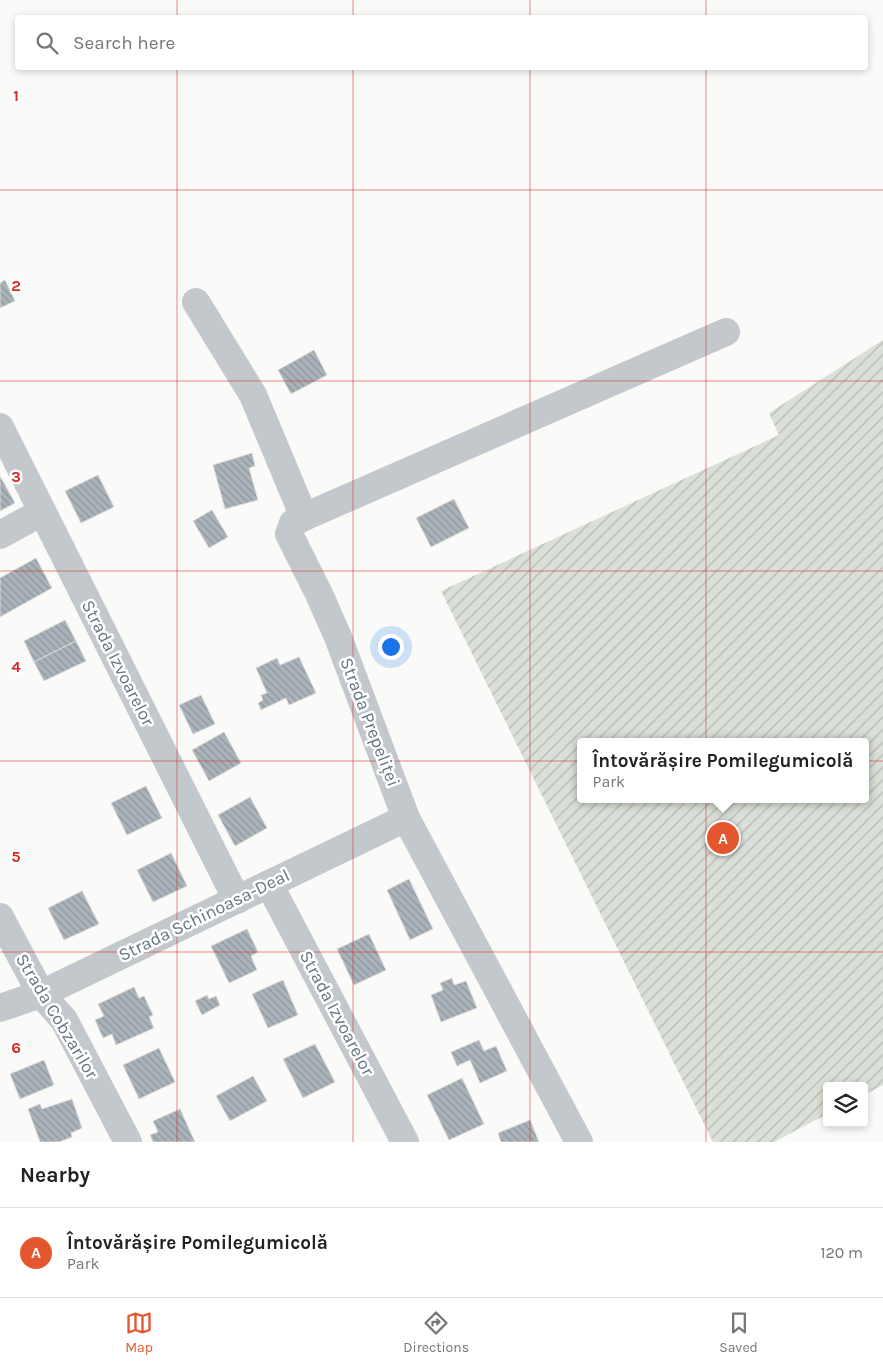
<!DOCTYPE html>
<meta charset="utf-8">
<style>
body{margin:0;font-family:Karla,sans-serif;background:#f6f6f6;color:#222}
.controls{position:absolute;right:15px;bottom:15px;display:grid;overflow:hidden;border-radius:5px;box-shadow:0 2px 8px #0003}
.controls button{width:45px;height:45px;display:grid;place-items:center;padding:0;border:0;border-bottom:1px solid #e0e0e0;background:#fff;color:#222;font:25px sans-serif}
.you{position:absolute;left:390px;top:646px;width:18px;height:18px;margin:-12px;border:4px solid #fff;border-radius:50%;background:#1a73e8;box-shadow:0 0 0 8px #1a73e833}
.badge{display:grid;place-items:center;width:32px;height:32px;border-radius:50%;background:#e4572e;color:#fff;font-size:16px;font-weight:700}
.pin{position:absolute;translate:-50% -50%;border:2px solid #fff;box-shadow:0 1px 5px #0006}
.popup{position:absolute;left:577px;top:738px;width:292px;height:65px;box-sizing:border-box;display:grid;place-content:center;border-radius:5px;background:#fff;filter:drop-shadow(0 1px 4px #0005);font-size:16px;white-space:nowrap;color:#767676}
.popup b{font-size:19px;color:#222}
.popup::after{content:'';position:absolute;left:50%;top:100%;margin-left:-10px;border:10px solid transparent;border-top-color:#fff}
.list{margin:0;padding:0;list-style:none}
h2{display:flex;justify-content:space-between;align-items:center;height:65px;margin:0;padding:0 20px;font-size:21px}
h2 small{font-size:16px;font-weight:400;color:#767676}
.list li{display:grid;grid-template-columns:32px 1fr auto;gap:15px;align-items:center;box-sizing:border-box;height:90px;padding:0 20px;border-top:1px solid #e0e0e0}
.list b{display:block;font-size:19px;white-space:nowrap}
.list p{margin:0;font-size:16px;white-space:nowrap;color:#767676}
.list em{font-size:16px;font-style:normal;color:#767676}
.icon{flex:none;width:28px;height:28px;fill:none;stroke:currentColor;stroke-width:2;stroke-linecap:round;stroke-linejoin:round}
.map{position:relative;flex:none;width:883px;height:1142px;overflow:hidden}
.search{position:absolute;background:#fff;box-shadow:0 2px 8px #0003;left:15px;right:15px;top:15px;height:55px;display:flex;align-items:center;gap:12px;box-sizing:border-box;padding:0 18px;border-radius:5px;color:#767676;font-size:19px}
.sheet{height:155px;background:#fff}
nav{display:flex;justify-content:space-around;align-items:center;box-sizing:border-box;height:70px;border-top:1px solid #e0e0e0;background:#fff;font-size:14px;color:#767676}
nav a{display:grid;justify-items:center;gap:2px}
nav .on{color:#e4572e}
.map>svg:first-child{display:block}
.garden{fill:url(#garden-furrows);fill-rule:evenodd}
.building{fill:url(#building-back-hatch);stroke:#dcdcda}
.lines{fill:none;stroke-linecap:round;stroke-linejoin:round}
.minor{stroke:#c3c8cc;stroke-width:28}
.grid{fill:none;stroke:#d62828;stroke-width:1;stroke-opacity:0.55}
.labels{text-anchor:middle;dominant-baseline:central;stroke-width:5;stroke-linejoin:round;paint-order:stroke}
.street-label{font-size:18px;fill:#657683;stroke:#fff}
.grid-label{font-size:16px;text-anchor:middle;font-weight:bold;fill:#d62828;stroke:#fff;stroke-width:5;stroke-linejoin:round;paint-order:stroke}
</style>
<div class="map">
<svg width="883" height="1142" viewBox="0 0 883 1142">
<defs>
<pattern id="garden-furrows" width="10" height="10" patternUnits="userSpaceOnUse" patternTransform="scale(1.25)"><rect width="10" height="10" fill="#dadfd7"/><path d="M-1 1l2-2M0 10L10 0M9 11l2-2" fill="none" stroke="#b4b9b4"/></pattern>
<pattern id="building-back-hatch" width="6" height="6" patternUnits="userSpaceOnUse" patternTransform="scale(1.25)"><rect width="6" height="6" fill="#aab3b9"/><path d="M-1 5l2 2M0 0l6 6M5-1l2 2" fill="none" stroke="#8e969c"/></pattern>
</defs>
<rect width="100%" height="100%" fill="#fafaf8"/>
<!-- garden -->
<path class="garden" d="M883 340V1085L864 1095V1086H827V1114L774 1142H713L441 591 779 435 769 413ZM580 742H866V799H580Z"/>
<!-- building -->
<g class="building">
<path d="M5 280 15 301 0 308V283Z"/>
<path d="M314 350 327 375 291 394 278 370Z"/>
<path d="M252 453 255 466 249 468 258 500 225 509 213 465Z"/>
<path d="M98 475 114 507 81 523 65 491Z"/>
<path d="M0 476 15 503 0 511Z"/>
<path d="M454 499 469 528 431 547 416 518Z"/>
<path d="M212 510 228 537 209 548 193 521Z"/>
<path d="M36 558 52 588 0 617V578Z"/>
<path d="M65 620 76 641 34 662 24 641Z"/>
<path d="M76 641 86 661 44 681 34 662Z"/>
<path d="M299 657 316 693 289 705 286 698 261 710 258 703 263 700 261 695 267 693 256 668 277 658 280 665Z"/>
<path d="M201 695 215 724 193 734 179 705Z"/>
<path d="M224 732 241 763 209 781 192 750Z"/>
<path d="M146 786 162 818 127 835 111 803Z"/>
<path d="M250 797 267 828 235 846 218 815Z"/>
<path d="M171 853 187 886 153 902 137 870Z"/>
<path d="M409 879 433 929 410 940 387 890Z"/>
<path d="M82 891 99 924 64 940 48 908Z"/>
<path d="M247 929 258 952 251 956 257 970 229 983 211 946Z"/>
<path d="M369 934 386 970 354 985 337 949Z"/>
<path d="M452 978 454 985 466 981 477 1008 441 1022 431 995 443 990 440 983Z"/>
<path d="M283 980 298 1015 268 1028 252 994Z"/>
<path d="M134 987 139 998 144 996 153 1015 149 1017 154 1028 116 1045 112 1034 103 1038 95 1020 104 1016 98 1004Z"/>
<path d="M207 995 209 999 216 996 220 1005 202 1015 195 1001Z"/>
<path d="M479 1040 484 1051 496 1046 507 1071 480 1083 470 1060 457 1066 451 1052Z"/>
<path d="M315 1044 335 1082 303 1098 283 1059Z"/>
<path d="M159 1048 175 1082 139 1099 123 1065Z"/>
<path d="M44 1060 54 1085 20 1099 10 1074Z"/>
<path d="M253 1076 267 1101 230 1121 216 1096Z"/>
<path d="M462 1078 484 1124 449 1140 427 1095Z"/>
<path d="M72 1099 82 1128 71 1133 72 1137 59 1142H40L28 1109 40 1104 42 1109Z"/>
<path d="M180 1109 195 1142H153L150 1135 158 1132 153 1121Z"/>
<path d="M530 1120 539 1142H501L498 1133Z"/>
</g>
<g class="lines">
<!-- minor -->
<g class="minor">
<path d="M196 302 253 395 304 517 293 523 289 534 319 594 338 637 406 818 579 1142"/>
<path d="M0 427 237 900"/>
<path d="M304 517 726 332"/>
<path d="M0 535 42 512"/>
<path d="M269 884 405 1142"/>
<path d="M0 917 41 994 64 1020 128 1142"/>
<path d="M0 1008 41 994 406 818"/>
</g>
</g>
<!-- grid -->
<path class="grid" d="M177 0V18M353 0V18M530 0V18M706 0V18M177 68V1142M353 68V1142M530 68V1142M706 68V1142M0 190H883M0 381H883M0 571H883M0 761H883M0 952H883"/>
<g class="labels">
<!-- street labels -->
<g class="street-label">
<text transform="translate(118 663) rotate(63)">Strada Izvoarelor</text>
<text transform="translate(370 722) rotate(69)">Strada Prepeliței</text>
<text transform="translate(204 915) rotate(-26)">Strada Schinoasa-Deal</text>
<text transform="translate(337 1013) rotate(62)">Strada Izvoarelor</text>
<text transform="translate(57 1016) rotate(59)">Strada Cobzarilor</text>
</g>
</g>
<g class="grid-label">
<text x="16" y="101">1</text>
<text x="16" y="291">2</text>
<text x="16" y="482">3</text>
<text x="16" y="672">4</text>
<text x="16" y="862">5</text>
<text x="16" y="1053">6</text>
</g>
</svg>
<div class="controls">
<button><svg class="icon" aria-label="layers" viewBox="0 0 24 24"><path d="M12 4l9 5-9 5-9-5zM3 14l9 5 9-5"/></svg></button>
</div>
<div class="you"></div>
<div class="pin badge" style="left:723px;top:838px">A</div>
<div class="popup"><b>Întovărășire Pomilegumicolă</b>Park</div>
<div class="search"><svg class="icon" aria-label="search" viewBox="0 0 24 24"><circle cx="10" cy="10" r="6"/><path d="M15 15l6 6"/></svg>Search here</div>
</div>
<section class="sheet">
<h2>Nearby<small></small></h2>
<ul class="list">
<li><span class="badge">A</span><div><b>Întovărășire Pomilegumicolă</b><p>Park</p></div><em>120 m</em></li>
</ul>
</section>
<nav>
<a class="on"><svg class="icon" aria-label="map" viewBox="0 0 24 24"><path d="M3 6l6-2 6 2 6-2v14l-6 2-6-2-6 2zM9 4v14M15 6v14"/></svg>Map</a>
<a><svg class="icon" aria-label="directions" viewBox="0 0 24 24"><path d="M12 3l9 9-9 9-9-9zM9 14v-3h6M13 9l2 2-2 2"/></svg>Directions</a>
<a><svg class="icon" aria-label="saved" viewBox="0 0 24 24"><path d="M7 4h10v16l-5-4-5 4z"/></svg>Saved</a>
</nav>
